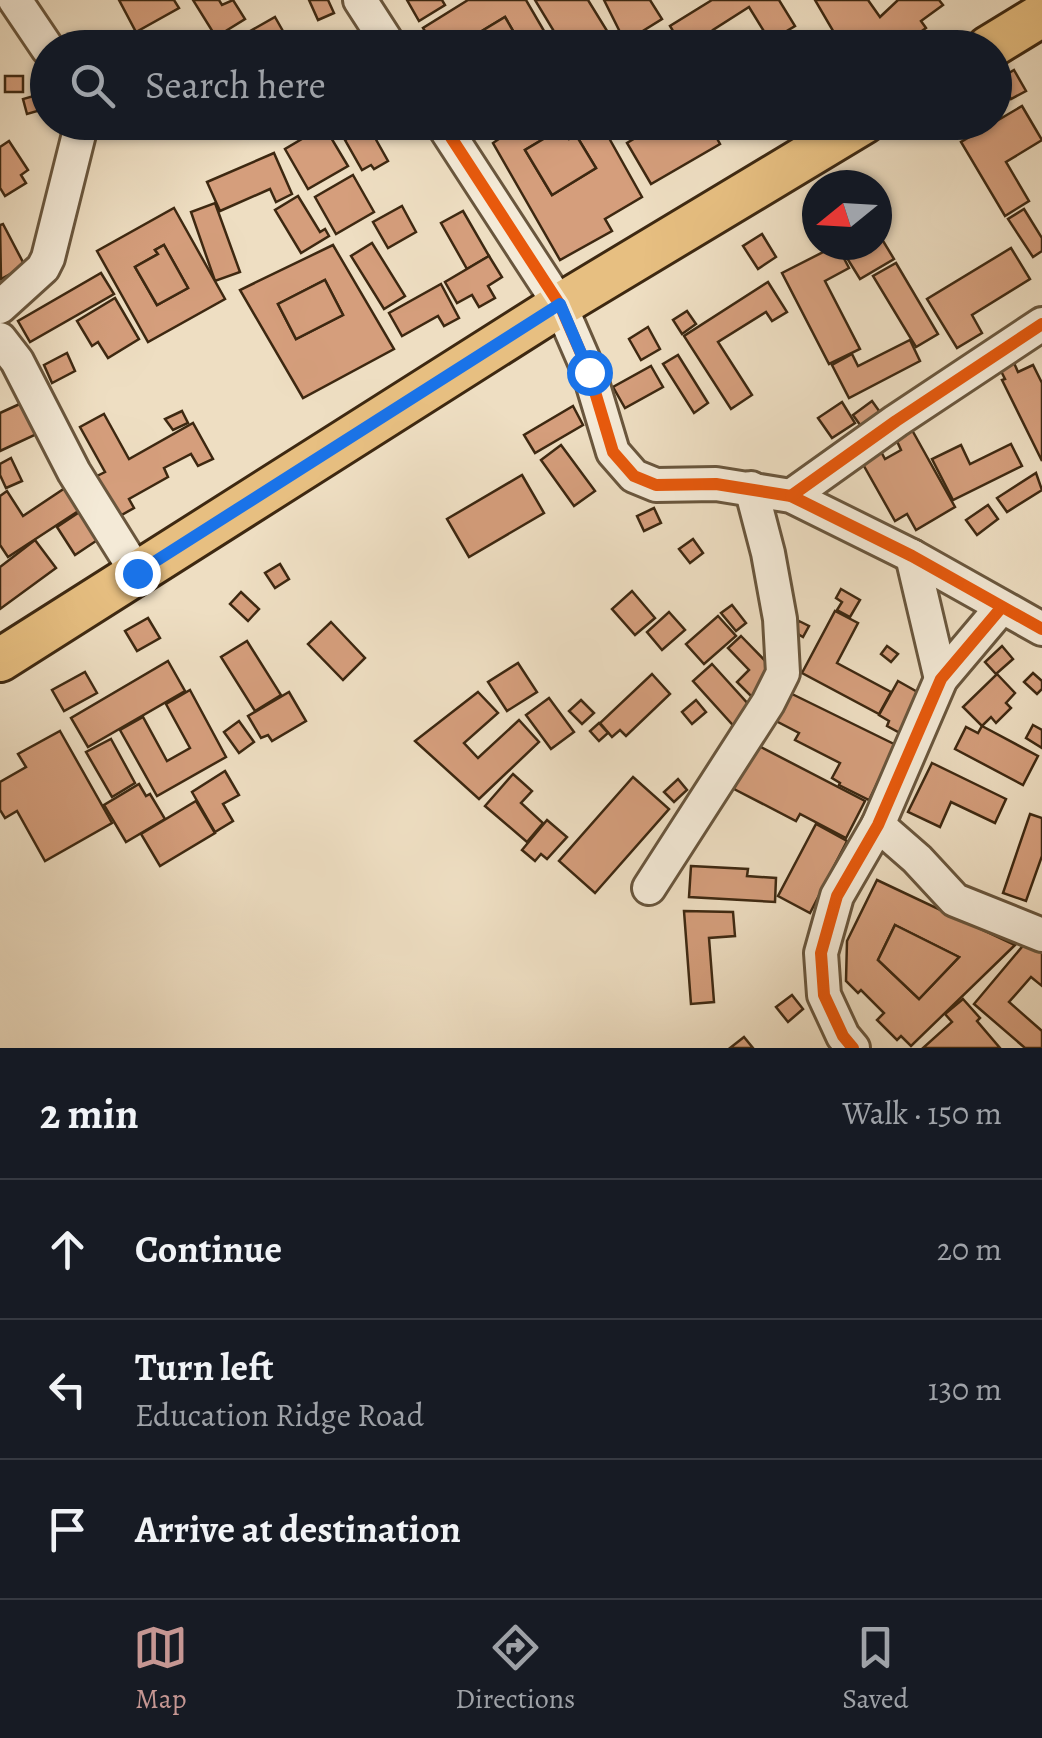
<!DOCTYPE html>
<meta charset="utf-8">
<style>
body{margin:0;font-family:Alegreya,serif;background:#242831;color:#f1f3f6}
.compass{position:absolute;left:802px;top:170px;width:90px;height:90px;border-radius:50%;background:#171b24;box-shadow:0 2px 8px #0004;rotate:252deg}
.stop{position:absolute;width:30px;height:30px;margin:-22px;border:8px solid #1a73e8;border-radius:50%;background:#fff}
.stop.end{background:#1a73e8;border-color:#fff;box-shadow:0 2px 10px #0008}
.list{margin:0;padding:0;list-style:none}
h2{display:flex;justify-content:space-between;align-items:center;height:130px;margin:0;padding:0 40px;font-size:42px}
h2 small{font-size:32px;font-weight:400;color:#9ea1a6}
.list li{display:grid;grid-template-columns:65px 1fr auto;gap:30px;align-items:center;box-sizing:border-box;height:140px;padding:0 40px;border-top:2px solid #363941}
.list b{display:block;font-size:38px;white-space:nowrap}
.list p{margin:0;font-size:32px;white-space:nowrap;color:#9ea1a6}
.list em{font-size:32px;font-style:normal;color:#9ea1a6}
.icon{flex:none;width:55px;height:55px;fill:none;stroke:currentColor;stroke-width:2;stroke-linecap:round;stroke-linejoin:round}
.map{position:relative;flex:none;width:1042px;height:1048px;overflow:hidden}
.search{position:absolute;background:#171b24;box-shadow:0 2px 8px #0004;left:30px;right:30px;top:30px;height:110px;display:flex;align-items:center;gap:25px;box-sizing:border-box;padding:0 35px;border-radius:55px;color:#9ea1a6;font-size:38px}
.sheet{height:550px;background:#171b24}
nav{display:flex;justify-content:space-around;align-items:center;box-sizing:border-box;height:140px;border-top:2px solid #363941;background:#171b24;font-size:28px;color:#9ea1a6}
nav a{display:grid;justify-items:center;gap:5px}
nav .on{color:#c59692}
.map>svg:first-child{display:block}
.building{fill:#d59e7c;stroke:#3d2811;stroke-width:2.5;fill-rule:evenodd}
.lines{fill:none;stroke-linecap:round;stroke-linejoin:round}
.minor-casing{stroke:#69563d;stroke-width:38}
.major-casing{stroke:#3d2811;stroke-width:48}
.minor{stroke:#f4ead7;stroke-width:32}
.major{stroke:#e7bf81;stroke-width:42}
.cycleway-casing{stroke:#f4ead7;stroke-width:19}
.cycleway{stroke:#e8590c;stroke-width:12}
.route{stroke:#1a73e8;stroke-width:12}
</style>
<div class="map">
<svg width="1042" height="1048" viewBox="0 0 1042 1048">
<rect width="100%" height="100%" fill="#eedec2"/>
<filter id="stains"><feTurbulence type="fractalNoise" baseFrequency=".002" numOctaves="4"/><feColorMatrix values="0 0 0 0 .2 0 0 0 0 .09 0 0 0 0 .02 0 0 0 .5 -.17"/></filter>
<radialGradient id="worn" r=".72"><stop offset=".6" stop-color="#630" stop-opacity="0"/><stop offset="1" stop-color="#630" stop-opacity=".3"/></radialGradient>
<!-- building -->
<g class="building">
<path d="M119 0H174L179 8 136 32Z"/>
<path d="M193 0H219L222 5 233 0 245 19 216 37Z"/>
<path d="M309 0H328L334 13 318 20Z"/>
<path d="M407 0H442L445 5 419 21Z"/>
<path d="M468 0H526L554 48H523L505 17 467 40 471 48H435L423 28Z"/>
<path d="M535 0H588L617 47 564 48Z"/>
<path d="M604 0H650L662 19 625 42Z"/>
<path d="M712 0H779L795 26 770 41 749 7 713 30 719 40 711 45 713 48H683L670 26Z"/>
<path d="M815 0H868L880 17 898 0H939L943 5 921 21 926 28 898 48H843Z"/>
<path d="M275 17 288 40 275 48 222 47Z"/>
<path d="M505 17 523 48H471L467 40Z"/>
<path d="M423 32 430 44 418 48 412 38Z"/>
<path d="M359 36 365 48H339Z"/>
<path d="M1014 70 1026 91 1011 99 999 79Z"/>
<rect x="5" y="76" width="18" height="16"/>
<path d="M44 93 48 108 27 114 23 99Z"/>
<path d="M1022 106 1042 140 1006 162 1029 201 1005 216 961 142Z"/>
<path d="M391 122 392 126 374 136 388 161 374 169 371 165 362 170 345 140 349 138 341 123Z"/>
<path d="M523 122H600L642 197 605 219 612 231 560 260 493 143ZM562 128 569 139 576 135 596 168 552 195 525 150Z"/>
<path d="M662 122H708L720 144 651 184 627 143Z"/>
<path d="M324 126 348 166 308 189 285 149Z"/>
<path d="M562 128 569 139 576 135 596 168 552 195 525 150Z"/>
<path d="M9 141 28 170 21 175 26 183 5 196 0 188V147Z"/>
<path d="M274 153 292 194 276 202 270 189 220 211 207 182Z"/>
<path d="M353 175 374 212 336 234 315 197Z"/>
<path d="M298 196 320 232 325 229 329 236 301 253 275 210Z"/>
<path d="M215 203 240 272 215 281 191 212Z"/>
<path d="M402 206 416 232 388 248 373 222Z"/>
<path d="M174 208 225 299 148 342 97 251ZM164 245 188 288 157 305 135 267 158 254 155 250Z"/>
<path d="M1024 209 1042 238V251L1033 257 1008 219Z"/>
<path d="M463 211 489 256 467 269 441 223Z"/>
<path d="M3 224 25 266 1 279 0 225Z"/>
<path d="M877 231 894 259 860 279 839 245H877Z"/>
<path d="M762 234 776 257 758 269 743 246Z"/>
<path d="M372 243 405 296 384 309 351 256Z"/>
<path d="M164 245 188 288 157 305 135 267 158 254 155 250Z"/>
<path d="M333 245 394 349 303 398 240 290ZM325 280 343 315 296 339 278 304Z"/>
<path d="M837 245 849 268 825 281 860 349 829 364 782 273Z"/>
<path d="M1011 248 1030 279 972 315 982 333 957 348 927 299Z"/>
<path d="M489 256 502 277 488 286 495 298 479 307 472 295 457 303 445 282Z"/>
<path d="M896 263 938 334 916 347 873 276Z"/>
<path d="M101 273 114 294 30 342 18 321Z"/>
<path d="M325 280 343 315 296 339 278 304Z"/>
<path d="M768 282 787 312 772 321 766 312 718 342 752 395 731 409 684 336Z"/>
<path d="M441 284 459 318 444 326 438 316 402 336 389 313Z"/>
<path d="M115 298 139 339 108 358 98 342 92 346 77 321Z"/>
<path d="M687 311 696 324 682 334 673 320Z"/>
<path d="M648 327 660 349 641 360 629 339Z"/>
<path d="M910 340 920 361 849 398 832 365 852 354 858 366Z"/>
<path d="M67 353 75 371 52 383 44 365Z"/>
<path d="M678 355 708 403 694 413 663 364Z"/>
<path d="M1011 356 1018 372 1033 365 1042 383V461L1002 380 1005 379 997 363Z"/>
<path d="M651 366 663 387 625 408 613 387Z"/>
<path d="M872 401 882 415 863 429 853 415Z"/>
<path d="M24 402 39 433 0 451V413Z"/>
<path d="M842 402 855 423 832 438 818 418Z"/>
<path d="M573 406 583 425 535 453 524 435Z"/>
<path d="M182 411 188 423 173 430 165 419Z"/>
<path d="M104 414 129 459 193 423 213 459 198 466 191 454 164 468 168 477 129 499 134 508 118 517 95 477 105 472 80 427Z"/>
<path d="M912 430 955 507 916 530 907 514 895 521 860 459 879 448 885 459 901 450 896 439Z"/>
<path d="M1011 444 1022 466 953 500 932 459 961 445 970 464Z"/>
<path d="M561 445 595 491 574 506 541 460Z"/>
<path d="M11 458 22 481 6 488 0 475V464Z"/>
<path d="M1036 473 1042 490 1007 512 997 498Z"/>
<path d="M522 475 544 513 469 557 447 519Z"/>
<path d="M68 486 83 508 8 557 0 545V496L7 491 23 516Z"/>
<path d="M988 505 998 519 977 535 966 520Z"/>
<path d="M654 508 661 523 644 531 637 516Z"/>
<path d="M84 509 102 537 75 555 57 527Z"/>
<path d="M693 539 703 553 690 563 679 549Z"/>
<path d="M35 540 56 568 0 609V567Z"/>
<path d="M280 564 289 579 275 588 265 573Z"/>
<path d="M841 589 860 600 850 617 837 610 842 602 836 598Z"/>
<path d="M632 591 655 618 635 635 612 609Z"/>
<path d="M241 592 259 609 248 621 230 604Z"/>
<path d="M732 605 746 623 736 631 721 613Z"/>
<path d="M835 611 858 623 837 663 891 692 879 714 802 673Z"/>
<path d="M669 612 685 630 662 650 647 632Z"/>
<path d="M718 616 736 636 704 664 686 644Z"/>
<path d="M148 618 160 638 137 651 125 631Z"/>
<path d="M799 621 809 626 803 637 793 631Z"/>
<path d="M331 622 365 658 343 680 308 644Z"/>
<path d="M741 636 776 672 757 702 737 682 749 670 728 648Z"/>
<path d="M247 641 281 695 255 711 221 657Z"/>
<path d="M887 646 898 654 891 662 881 654Z"/>
<path d="M1002 646 1013 659 996 674 985 662Z"/>
<path d="M168 661 185 691 88 747 71 718Z"/>
<path d="M518 663 537 692 507 711 488 682Z"/>
<path d="M712 664 759 716 740 733 693 681Z"/>
<path d="M85 672 97 693 64 711 52 690Z"/>
<path d="M1033 673 1042 681V689L1037 694 1024 682Z"/>
<path d="M652 674 670 694 626 736 620 730 612 737 600 723Z"/>
<path d="M997 674 1015 693 1006 703 1011 708 996 723 991 717 982 726 963 707Z"/>
<path d="M898 681 921 694 900 733 887 726 889 721 879 715Z"/>
<path d="M190 690 226 757 157 796 120 730 143 717 167 761 190 748 166 704Z"/>
<path d="M289 692 306 721 272 741 268 735 261 738 248 716Z"/>
<path d="M478 692 498 713 464 743 478 758 519 720 539 742 479 799 415 741Z"/>
<path d="M790 693 896 745 869 800 839 785 840 783 832 778 840 763 795 740 799 733 776 721Z"/>
<path d="M549 698 574 732 551 749 526 715Z"/>
<path d="M581 700 594 713 582 724 569 711Z"/>
<path d="M696 700 706 712 692 724 682 712Z"/>
<path d="M239 721 254 742 239 753 224 732Z"/>
<path d="M599 723 608 733 599 741 590 731Z"/>
<path d="M1033 725 1042 730V748L1026 738Z"/>
<path d="M982 726 1038 756 1023 785 955 749 966 727 978 733Z"/>
<path d="M60 731 112 823 45 861 17 811 5 818 0 810V782L26 767 18 754Z"/>
<path d="M111 739 135 783 112 797 86 752Z"/>
<path d="M755 744 865 801 846 838 800 814 796 821 734 789Z"/>
<path d="M932 763 1006 799 995 823 951 802 940 827 908 812Z"/>
<path d="M225 771 239 795 223 804 233 821 215 832 192 792Z"/>
<path d="M513 774 532 791 521 803 543 823 527 842 485 806Z"/>
<path d="M633 777 669 809 595 893 559 861Z"/>
<path d="M678 779 687 790 674 802 664 792Z"/>
<path d="M139 784 146 796 150 794 165 819 126 842 104 805Z"/>
<path d="M196 801 215 833 160 866 141 834Z"/>
<path d="M1030 814 1042 818V856L1026 901 1003 893Z"/>
<path d="M547 820 567 837 547 859 541 854 535 861 522 850Z"/>
<path d="M816 824 847 841 810 913 778 896Z"/>
<path d="M691 866 748 869 747 876 776 878 775 902 689 897Z"/>
<path d="M877 880 1015 945 911 1046 901 1036 897 1040 877 1020 884 1013 861 990 858 993 846 981 847 941ZM895 925 959 957 919 999 878 960Z"/>
<path d="M684 911 733 912 735 936 709 938 714 1002 691 1004Z"/>
<path d="M895 925 959 957 919 999 878 960Z"/>
<path d="M1032 935 1042 944V986L1031 977 1009 1002 1042 1031V1048H1025L974 1004Z"/>
<path d="M792 995 803 1009 788 1022 776 1007Z"/>
<path d="M963 999 980 1018 977 1021 1000 1048H923L952 1022 945 1014Z"/>
<path d="M744 1037 753 1048H730Z"/>
</g>
<g class="lines">
<!-- minor casing -->
<g class="minor-casing">
<g id="minor">
<path d="M15 0 48 49"/>
<path d="M360 0 391 48"/>
<path d="M441 122 560 305 589 372 613 452 634 476 656 485 716 484 791 496 912 556 1042 629"/>
<path d="M0 307 43 268 48 258 82 122"/>
<path d="M0 339 17 361 74 472 137 573"/>
<path d="M791 496 896 421 1042 324"/>
<path d="M912 556 941 679"/>
<path d="M878 825 917 859 955 900 1042 935"/>
<path d="M649 888 768 703 783 673 780 619 768 553 751 488"/>
<path d="M853 1048 843 1036 824 995 821 953 837 896 878 825 941 679 1001 608"/>
</g>
</g>
<!-- major casing -->
<g class="major-casing">
<g id="major">
<path d="M988 48 1042 15"/>
<path d="M0 660 560 305 864 122"/>
</g>
</g>
<!-- minor -->
<use href="#minor" class="minor"/>
<!-- major -->
<use href="#major" class="major"/>
<!-- cycleway casing -->
<g class="cycleway-casing">
<g id="cycleway">
<path d="M441 122 560 305 589 372 613 452 634 476 656 485 716 484 791 496 912 556 1042 629"/>
<path d="M791 496 896 421 1042 324"/>
<path d="M853 1048 843 1036 824 995 821 953 837 896 878 825 941 679 1001 608"/>
</g>
</g>
<!-- cycleway -->
<use href="#cycleway" class="cycleway"/>
</g>
<g class="lines">
<!-- route -->
<path class="route" d="M137 573 560 304 589 372"/>
</g>
<rect width="100%" height="100%" filter="url(#stains)"/>
<rect width="100%" height="100%" fill="url(#worn)"/>
</svg>
<svg class="compass" viewBox="-18 -18 36 36"><path d="M0-13l5 13h-10z" fill="#e53935"/><path d="M0 13l5-13h-10z" fill="#9ea1a6"/></svg>
<div class="stop" style="left:589px;top:372px"></div>
<div class="stop end" style="left:137px;top:573px"></div>
<div class="search"><svg class="icon" aria-label="search" viewBox="0 0 24 24"><circle cx="10" cy="10" r="6"/><path d="M15 15l6 6"/></svg>Search here</div>
</div>
<section class="sheet">
<h2>2 min<small>Walk · 150 m</small></h2>
<ul class="list">
<li><svg class="icon" aria-label="ahead" viewBox="0 0 24 24"><path d="M12 20V5M6 11l6-6 6 6"/></svg><div><b>Continue</b></div><em>20 m</em></li>
<li><svg class="icon" aria-label="left" viewBox="0 0 24 24"><path d="M17 20v-9H6M10 6l-5 5 5 5"/></svg><div><b>Turn left</b><p>Education Ridge Road</p></div><em>130 m</em></li>
<li><svg class="icon" aria-label="arrive" viewBox="0 0 24 24"><path d="M6 21V4h12l-3 4 3 4H6"/></svg><div><b>Arrive at destination</b></div></li>
</ul>
</section>
<nav>
<a class="on"><svg class="icon" aria-label="map" viewBox="0 0 24 24"><path d="M3 6l6-2 6 2 6-2v14l-6 2-6-2-6 2zM9 4v14M15 6v14"/></svg>Map</a>
<a><svg class="icon" aria-label="directions" viewBox="0 0 24 24"><path d="M12 3l9 9-9 9-9-9zM9 14v-3h6M13 9l2 2-2 2"/></svg>Directions</a>
<a><svg class="icon" aria-label="saved" viewBox="0 0 24 24"><path d="M7 4h10v16l-5-4-5 4z"/></svg>Saved</a>
</nav>
